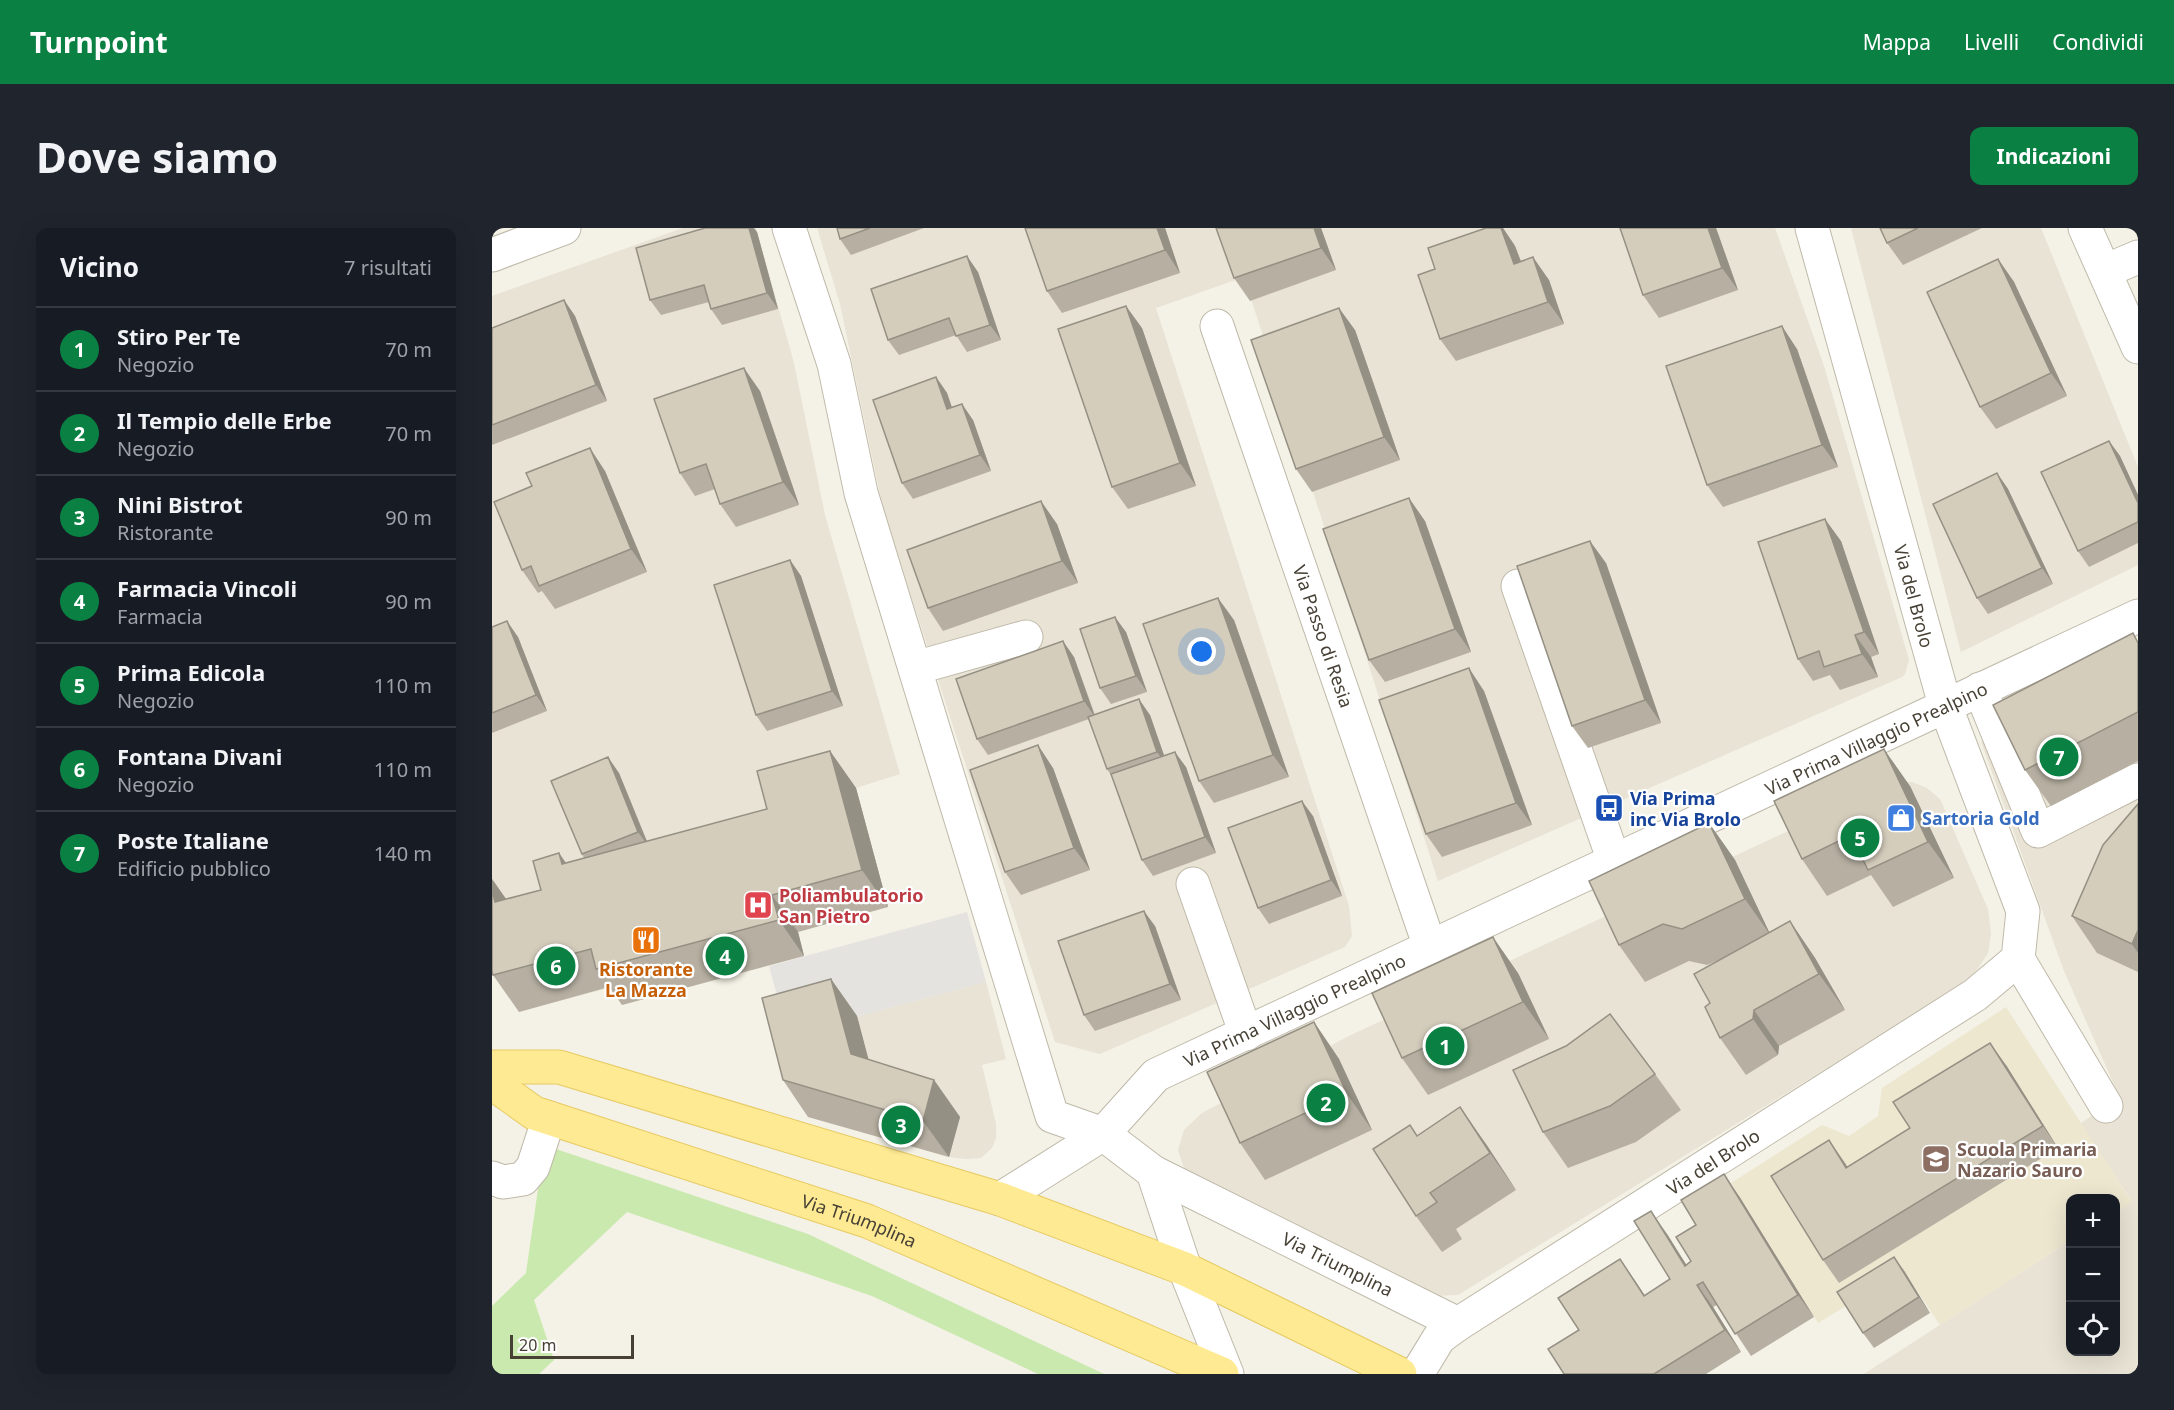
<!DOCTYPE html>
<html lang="it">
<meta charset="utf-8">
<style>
body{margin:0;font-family:"Noto Sans",sans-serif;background:#20242c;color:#f1f3f6}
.controls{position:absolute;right:18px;bottom:18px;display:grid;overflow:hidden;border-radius:12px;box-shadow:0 6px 24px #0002}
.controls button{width:54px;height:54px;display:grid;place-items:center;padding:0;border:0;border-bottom:2px solid #363941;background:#171b24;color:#f1f3f6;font:30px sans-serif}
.scale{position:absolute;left:18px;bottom:15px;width:124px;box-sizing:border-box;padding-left:6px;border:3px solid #474135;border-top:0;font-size:16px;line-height:21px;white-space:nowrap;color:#474135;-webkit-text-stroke:4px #fff;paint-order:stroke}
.you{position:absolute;left:710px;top:424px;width:21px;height:21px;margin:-15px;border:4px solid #fff;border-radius:50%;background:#1a73e8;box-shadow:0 0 0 9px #1a73e833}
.badge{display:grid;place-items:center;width:39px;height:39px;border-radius:50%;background:#0b8043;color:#fff;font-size:20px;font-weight:700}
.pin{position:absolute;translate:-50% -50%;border:3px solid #fff;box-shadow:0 2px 6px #0006}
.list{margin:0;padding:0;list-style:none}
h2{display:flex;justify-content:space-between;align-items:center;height:78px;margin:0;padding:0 24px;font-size:26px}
h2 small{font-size:20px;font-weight:400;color:#9ea1a6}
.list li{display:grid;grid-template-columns:39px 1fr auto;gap:18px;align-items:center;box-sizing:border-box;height:84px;padding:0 24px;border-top:2px solid #363941}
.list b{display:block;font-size:22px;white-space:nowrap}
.list p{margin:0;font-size:20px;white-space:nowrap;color:#9ea1a6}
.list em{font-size:20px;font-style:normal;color:#9ea1a6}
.icon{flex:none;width:33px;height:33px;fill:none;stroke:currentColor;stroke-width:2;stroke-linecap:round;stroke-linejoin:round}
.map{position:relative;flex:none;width:1646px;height:1146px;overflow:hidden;border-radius:12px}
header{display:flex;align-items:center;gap:36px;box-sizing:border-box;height:84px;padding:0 30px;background:#0b8043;color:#fff}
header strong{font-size:28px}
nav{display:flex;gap:33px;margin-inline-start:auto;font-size:21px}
.intro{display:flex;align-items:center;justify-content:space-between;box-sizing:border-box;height:144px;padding:0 36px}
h1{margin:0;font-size:42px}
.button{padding:15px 27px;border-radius:12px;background:#0b8043;color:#fff;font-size:21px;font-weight:700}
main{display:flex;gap:36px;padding:0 36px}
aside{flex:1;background:#171b24;border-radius:12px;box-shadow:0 6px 24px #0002}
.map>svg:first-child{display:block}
.residential{fill:#e8e3d4}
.education{fill:#ede7d0}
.green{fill:#c9e9ae}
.parking{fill:#e4e3df}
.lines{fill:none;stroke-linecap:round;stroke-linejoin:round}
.minor-casing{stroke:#bfb9a9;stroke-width:35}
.major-casing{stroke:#e6ca62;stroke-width:35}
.minor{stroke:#fff;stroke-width:33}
.major{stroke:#ffea94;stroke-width:33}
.wall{fill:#b7b0a2}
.shaded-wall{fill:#959084}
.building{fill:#d5cdbc;stroke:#959084;stroke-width:1.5}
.labels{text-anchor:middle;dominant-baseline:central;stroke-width:4.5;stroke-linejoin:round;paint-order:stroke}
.street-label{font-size:18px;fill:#474135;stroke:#fff}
.transit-label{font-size:18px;font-weight:bold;fill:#164399;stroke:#fff;text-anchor:start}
.shop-label{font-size:18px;font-weight:bold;fill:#366cbe;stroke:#fff;text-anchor:start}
.health-label{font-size:18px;font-weight:bold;fill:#be3a42;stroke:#fff;text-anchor:start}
.food-label{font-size:18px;font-weight:bold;fill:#c56008;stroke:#fff}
.education-label{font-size:18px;font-weight:bold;fill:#785e54;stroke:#fff;text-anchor:start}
</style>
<header>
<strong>Turnpoint</strong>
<nav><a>Mappa</a><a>Livelli</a><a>Condividi</a></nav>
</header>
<div class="intro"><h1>Dove siamo</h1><a class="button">Indicazioni</a></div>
<main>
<aside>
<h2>Vicino<small>7 risultati</small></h2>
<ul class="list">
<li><span class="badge">1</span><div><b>Stiro Per Te</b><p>Negozio</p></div><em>70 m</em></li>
<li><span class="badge">2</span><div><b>Il Tempio delle Erbe</b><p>Negozio</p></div><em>70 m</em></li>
<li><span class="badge">3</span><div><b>Nini Bistrot</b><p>Ristorante</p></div><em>90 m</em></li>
<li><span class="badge">4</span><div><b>Farmacia Vincoli</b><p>Farmacia</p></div><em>90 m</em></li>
<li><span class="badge">5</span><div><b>Prima Edicola</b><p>Negozio</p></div><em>110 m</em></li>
<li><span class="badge">6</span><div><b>Fontana Divani</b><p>Negozio</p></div><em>110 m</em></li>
<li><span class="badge">7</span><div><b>Poste Italiane</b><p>Edificio pubblico</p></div><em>140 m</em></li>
</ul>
</aside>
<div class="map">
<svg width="1646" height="1146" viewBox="0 0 1646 1146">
<rect width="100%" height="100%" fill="#f4f1e6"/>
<!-- residential -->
<g class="residential">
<path d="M191 0H264L302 135 333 287 408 546 364 560 396 679 306 703 312 728 130 777 124 758 27 784 0 682V68Z"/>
<path d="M325 0H1283L1332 138 1417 432 1413 446 1410 449 946 653 752 49 664 80 857 678 860 708 853 719 608 826 563 814 391 281 348 76Z"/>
<path d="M1359 0H1549L1646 239V337L1469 424Z"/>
<path d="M1646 435V1146H1372L1578 1013V1124H1624V984L1640 973 1588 896 1627 868 1572 743 1489 514Z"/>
<path d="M1420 554 1435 560 1448 571 1496 681 1499 706 1496 725 1485 742 1467 758 1405 797 966 1067 942 1068 709 959 692 940 686 922 692 902 710 885 859 807 1399 555Z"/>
<path d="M494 754 514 831 490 837 504 896V910L500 920 489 930 474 931 457 929 316 889 296 807Z"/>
</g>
<!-- education -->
<path class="education" d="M1514 779 1640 974 1624 984V970H1578V1013L1448 1097 1412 1043 1326 1095 1239 955 1330 897 1357 908 1386 888 1390 860Z"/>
<!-- green -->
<path class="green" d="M61 920 316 1006 612 1146H546L380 1068 135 984 42 1072 62 1132 47 1146H0V1078L34 1045 47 954Z"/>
<!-- parking -->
<path class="parking" d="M475 684 494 754 296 807 277 738Z"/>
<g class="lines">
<!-- minor casing -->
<g class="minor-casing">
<g id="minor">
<path id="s1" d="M297 0 342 136 369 265 560 888 611 906 661 944 966 1096"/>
<path d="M1593 0 1646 119"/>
<path d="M0 27 72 0"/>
<path d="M1613 43 1646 29"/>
<path id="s2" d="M725 98 938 719"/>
<path d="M1026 358 1122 633"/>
<path d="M423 440 534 409"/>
<path d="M1488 461 1546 603 1646 552"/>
<path d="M701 656 754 806"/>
<path d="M1526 731 1614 878"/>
<path d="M661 944 693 1041 735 1146"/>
<path d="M0 950 11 954 31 951 41 939 57 890"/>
<path id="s3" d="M508 971 611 906 664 847 1646 388"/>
<path id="s4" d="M925 1146 947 1110 966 1096 1483 767 1526 731 1531 683 1453 477 1320 0"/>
</g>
</g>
<!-- major casing -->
<g class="major-casing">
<g id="major">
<path d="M0 839H67L508 971 693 1041 908 1146"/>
<path id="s5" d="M0 855 42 885 375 993 730 1146"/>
</g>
</g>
<!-- minor -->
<use href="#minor" class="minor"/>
<!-- major -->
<use href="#major" class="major"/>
</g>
<!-- wall -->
<g class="wall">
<path d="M345 0H432L359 27 348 11Z"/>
<path d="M673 0 688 45 570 85 555 63Z"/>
<path d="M829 0 844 42 758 73 742 50Z"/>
<path d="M994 0H1011L1023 18 1029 33 1057 52 1072 96 964 133 948 111 943 41Z"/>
<path d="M1128 0H1224L1246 62 1167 90 1151 67Z"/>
<path d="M1388 0H1490L1411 37 1395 15Z"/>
<path d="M265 4 286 81 230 97 219 81 217 74 169 87 158 72Z"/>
<path d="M1506 31 1522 54 1575 168 1504 201 1488 179Z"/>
<path d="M486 44 509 112 475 124 464 107 407 127 396 112Z"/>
<path d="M72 72 83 88 115 173 0 217V100Z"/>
<path d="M650 100 704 258 636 281 620 259Z"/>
<path d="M863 102 908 232 820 264 804 241Z"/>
<path d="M1305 121 1346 239 1231 279 1215 257Z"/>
<path d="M444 149 455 165 460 180 481 192 499 243 421 271 410 255Z"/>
<path d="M268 163 307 277 244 299 228 276 223 261 203 268 188 245Z"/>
<path d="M1617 213 1628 228 1646 267V315L1597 339 1586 323Z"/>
<path d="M113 243 155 344 63 381 50 363 46 365 30 342Z"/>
<path d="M1505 245 1516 261 1561 356 1496 386 1485 370Z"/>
<path d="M933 293 979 424 893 454 877 432Z"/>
<path d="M565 296 586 355 451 403 436 380Z"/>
<path d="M1349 313 1387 426 1379 429 1386 449 1348 462 1338 447 1321 453 1306 431Z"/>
<path d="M298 332 309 348 351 478 275 503 264 487Z"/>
<path d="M1114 335 1169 495 1096 520 1080 498Z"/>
<path d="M742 392 797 549 722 575 707 553Z"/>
<path d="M0 399 26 409 55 483 0 505Z"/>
<path d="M634 404 655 464 619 476 608 460Z"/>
<path d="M1646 413V533L1559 578 1533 542Z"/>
<path d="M582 429 603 487H658L672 527 694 539 724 625 661 648 650 632 620 549 615 541 597 491 496 527 485 511Z"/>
<path d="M992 463 1040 597 950 629 934 606Z"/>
<path d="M338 523 364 560 396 679 306 704 312 728 130 777 117 759 27 784 1 747 0 743V651L14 671 49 662 92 630 90 626 127 545 155 613 275 581Z"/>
<path d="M561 540 598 642 529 667 513 644Z"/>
<path d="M1418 558 1462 650 1401 679 1379 647 1335 668 1310 631Z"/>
<path d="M1646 576V744L1605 725 1580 688Z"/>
<path d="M821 588 850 668 777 696 766 680Z"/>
<path d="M1217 595 1243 632 1277 704 1298 693 1323 730 1353 782 1287 818 1286 827 1254 847 1228 810 1218 775 1229 731 1215 737 1197 733 1153 754 1127 717Z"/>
<path d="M663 698 689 772 603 803 592 787Z"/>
<path d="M1026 745 1057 811 936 867 910 830Z"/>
<path d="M339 751 365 788 376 832 442 852 468 889 457 929 316 889 291 852Z"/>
<path d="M822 794 847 831 880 902 773 952 748 915Z"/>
<path d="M1514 837 1566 920 1347 1055 1331 1032 1355 939 1418 900Z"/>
<path d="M1163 846 1189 882 1144 914 1076 940 1051 904Z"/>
<path d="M925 907 994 916 1024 962 964 1001 970 1011 950 1024 924 988Z"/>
<path d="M1247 968 1322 1089 1259 1128 1225 1077 1221 1079 1249 1124 1214 1146H1072L1087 1102 1128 1031 1153 1068 1178 1051 1175 1006 1194 1037 1199 1033 1204 997Z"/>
<path d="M1402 1029 1438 1085 1382 1120 1371 1105Z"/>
</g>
<!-- shaded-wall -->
<g class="shaded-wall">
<path d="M257 0H262L265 4 286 81 275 65Z"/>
<path d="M665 0H673L688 45 673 22Z"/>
<path d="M822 0H829L844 42 829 20Z"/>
<path d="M1009 0H1011L1023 18 1038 58 1022 36Z"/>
<path d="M1216 0H1224L1246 62 1230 40Z"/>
<path d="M475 28 486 44 509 112 498 97Z"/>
<path d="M1041 29 1057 52 1072 96 1056 74Z"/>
<path d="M1506 31 1522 54 1575 168 1559 145Z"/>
<path d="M72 72 83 88 115 173 104 157Z"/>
<path d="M634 78 650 100 704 258 688 235Z"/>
<path d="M847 80 863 102 908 232 892 209Z"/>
<path d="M1290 98 1305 121 1346 239 1330 217Z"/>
<path d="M252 140 268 163 307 277 291 254Z"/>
<path d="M444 149 455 165 466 197 455 181Z"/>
<path d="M470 176 481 192 499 243 488 227Z"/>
<path d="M1617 213 1628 228 1646 267V275Z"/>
<path d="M98 220 113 243 155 344 139 321Z"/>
<path d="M1505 245 1516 261 1561 356 1550 340Z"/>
<path d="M917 270 933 293 979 424 963 401Z"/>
<path d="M549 273 565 296 586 355 570 333Z"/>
<path d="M1333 291 1349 313 1387 426 1372 404Z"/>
<path d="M1098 313 1114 335 1169 495 1153 472Z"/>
<path d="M298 332 309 348 351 478 340 463Z"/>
<path d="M726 370 742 392 797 549 781 527Z"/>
<path d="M623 389 634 404 655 464 644 448Z"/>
<path d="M15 393 26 409 55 483 44 467Z"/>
<path d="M1363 407 1379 429 1386 449 1370 426Z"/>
<path d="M571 413 582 429 603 489 592 473Z"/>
<path d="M977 440 992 463 1040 597 1024 575Z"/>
<path d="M647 471 658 487 676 539 665 524Z"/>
<path d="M546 517 561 540 598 642 582 620Z"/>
<path d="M1392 521 1418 558 1462 650 1436 614Z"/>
<path d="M338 523 364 560 396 679 370 642Z"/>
<path d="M683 524 694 539 724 625 713 609Z"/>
<path d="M116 529 127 545 157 619 146 604Z"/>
<path d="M810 573 821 588 850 668 839 652Z"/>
<path d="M1217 595 1243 632 1279 708 1253 671Z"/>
<path d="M67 625 93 662 70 636Z"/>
<path d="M0 651 21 681 3 674 0 662Z"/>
<path d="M280 667 306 704 312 728 287 692Z"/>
<path d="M652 683 663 698 689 772 678 756Z"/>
<path d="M1298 693 1323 730 1353 782 1327 746Z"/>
<path d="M1646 702V725L1640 716Z"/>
<path d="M1001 709 1026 745 1057 811 1031 774Z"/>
<path d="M339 751 365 788 385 863 359 826Z"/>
<path d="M1262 782 1287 818 1286 827 1261 791Z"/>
<path d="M822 794 847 831 880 902 855 866Z"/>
<path d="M1498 815 1514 837 1566 920 1551 898Z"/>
<path d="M442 852 468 889 457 929 431 893Z"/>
<path d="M968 879 994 916 1024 962 998 925Z"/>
<path d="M1337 912 1353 935 1370 962 1354 940Z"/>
<path d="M1232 946 1247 968 1322 1089 1306 1067Z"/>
<path d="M1159 983 1175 1006 1209 1060 1193 1038Z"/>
<path d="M1402 1029 1413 1044 1438 1085 1427 1069Z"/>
<path d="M1128 1031 1144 1054 1168 1091 1152 1068Z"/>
<path d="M1205 1057 1221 1079 1249 1124 1233 1102Z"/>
</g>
<!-- building -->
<g class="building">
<path d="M213 0H257L275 65 219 81 212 57 158 72 144 20Z"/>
<path d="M345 0H378L348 11Z"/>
<path d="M533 0H665L673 22 555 63Z"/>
<path d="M724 0H822L829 20 742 50Z"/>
<path d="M994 0H1009L1022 36 1041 29 1056 74 948 111 926 47 943 41 936 20Z"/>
<path d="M1128 0H1216L1230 40 1151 67Z"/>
<path d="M1388 0H1426L1395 15Z"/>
<path d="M475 28 498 97 464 108 457 90 396 112 379 61Z"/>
<path d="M1506 31 1559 145 1488 179 1435 64Z"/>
<path d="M72 72 104 157 0 197V100Z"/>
<path d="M634 78 688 235 620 259 566 101Z"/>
<path d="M847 80 892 209 804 241 759 112Z"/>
<path d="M1290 98 1330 217 1215 257 1174 138Z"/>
<path d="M252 140 291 254 228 276 214 236 188 245 162 171Z"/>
<path d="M444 149 455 181 470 176 488 227 410 255 381 172Z"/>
<path d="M1617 213 1646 275V294L1586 323 1549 244Z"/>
<path d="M98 220 139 321 47 358 39 338 30 342 2 274 40 258 34 245Z"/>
<path d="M1505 245 1550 340 1485 370 1441 276Z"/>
<path d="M917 270 963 401 877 432 831 301Z"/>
<path d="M549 273 570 333 436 380 415 322Z"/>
<path d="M1333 291 1372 404 1363 407 1370 426 1332 439 1327 423 1306 431 1266 314Z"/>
<path d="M1098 313 1153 472 1080 498 1025 338Z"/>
<path d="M298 332 340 463 264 487 222 357Z"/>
<path d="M726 370 781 527 707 553 651 396Z"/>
<path d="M623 389 644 448 608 460 588 401Z"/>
<path d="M15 393 44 467 0 485V399Z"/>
<path d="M1641 405 1646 415V484L1533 542 1501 477Z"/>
<path d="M571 413 592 473 485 511 464 451Z"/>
<path d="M977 440 1024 575 934 606 887 472Z"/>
<path d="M647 471 665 524 615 541 596 489Z"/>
<path d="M546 517 582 620 513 644 478 542Z"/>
<path d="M1392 521 1436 614 1376 642 1359 607 1310 631 1282 573Z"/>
<path d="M338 523 370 642 280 667 287 692 104 741 99 721 1 747 0 743V662L3 674 49 662 41 633 67 625 70 636 275 581 265 543Z"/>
<path d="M683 524 713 609 650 632 619 546Z"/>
<path d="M116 529 146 604 90 626 59 553Z"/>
<path d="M810 573 839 652 766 680 736 600Z"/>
<path d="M1646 576V702L1640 716 1580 688 1611 617Z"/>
<path d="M1217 595 1253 671 1190 701 1171 696 1127 717 1097 653Z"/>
<path d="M652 683 678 756 592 787 566 713Z"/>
<path d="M1298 693 1327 746 1262 782 1261 791 1228 810 1213 779 1218 775 1202 746Z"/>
<path d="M1001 709 1031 774 910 830 880 765Z"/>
<path d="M339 751 359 826 442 852 431 893 291 852 270 770Z"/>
<path d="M1118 786 1163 846 1118 878 1051 904 1021 842 1074 818Z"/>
<path d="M822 794 855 866 748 915 715 844Z"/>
<path d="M1498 815 1551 898 1331 1032 1279 948 1337 912 1354 940 1418 900 1401 874Z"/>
<path d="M968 879 998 925 938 965 945 974 924 988 881 921 918 897 925 908Z"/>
<path d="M1232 946 1306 1067 1243 1106 1211 1054 1205 1057 1233 1102 1162 1146H1072L1056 1121 1087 1102 1066 1070 1128 1031 1152 1068 1178 1051 1142 993 1159 983 1193 1038 1199 1033 1184 1009 1204 997 1189 972Z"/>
<path d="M1402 1029 1427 1069 1371 1105 1345 1064Z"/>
</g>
<!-- icons -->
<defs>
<g id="bus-square" transform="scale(1.5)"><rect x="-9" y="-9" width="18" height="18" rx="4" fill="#1a4fb4" stroke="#fff"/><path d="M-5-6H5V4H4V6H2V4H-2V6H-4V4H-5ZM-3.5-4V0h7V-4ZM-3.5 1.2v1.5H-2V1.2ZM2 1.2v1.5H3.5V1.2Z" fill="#fff"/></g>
<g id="shop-square" transform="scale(1.5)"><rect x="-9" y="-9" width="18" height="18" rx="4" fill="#3f7fe0" stroke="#fff"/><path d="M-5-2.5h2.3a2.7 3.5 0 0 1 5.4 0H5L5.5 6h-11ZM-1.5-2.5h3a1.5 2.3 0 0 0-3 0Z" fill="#fff"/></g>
<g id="hospital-square" transform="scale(1.5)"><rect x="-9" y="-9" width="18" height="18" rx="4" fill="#e0444e" stroke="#fff"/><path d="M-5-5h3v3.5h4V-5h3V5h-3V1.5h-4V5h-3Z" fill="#fff"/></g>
<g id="restaurant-square" transform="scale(1.5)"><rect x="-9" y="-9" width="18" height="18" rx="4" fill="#e8710a" stroke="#fff"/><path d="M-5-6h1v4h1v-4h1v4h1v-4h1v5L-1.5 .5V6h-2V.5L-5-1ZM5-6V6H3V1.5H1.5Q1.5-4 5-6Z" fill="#fff"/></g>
<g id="school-square" transform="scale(1.5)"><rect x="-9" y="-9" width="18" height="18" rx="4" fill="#8d6e63" stroke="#fff"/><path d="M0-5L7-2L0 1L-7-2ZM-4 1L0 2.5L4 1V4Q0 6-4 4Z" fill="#fff"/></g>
</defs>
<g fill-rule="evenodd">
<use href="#bus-square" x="1117" y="580"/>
<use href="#shop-square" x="1409" y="590"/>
<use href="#hospital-square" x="266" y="677"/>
<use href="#restaurant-square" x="154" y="712"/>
<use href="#school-square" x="1444" y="931"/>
</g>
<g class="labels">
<!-- street labels -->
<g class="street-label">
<text transform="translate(1422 368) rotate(75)">Via del Brolo</text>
<text stroke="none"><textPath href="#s2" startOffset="328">Via Passo di Resia</textPath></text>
<text stroke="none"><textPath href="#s3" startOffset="996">Via Prima Villaggio Prealpino</textPath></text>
<text stroke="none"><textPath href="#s3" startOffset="354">Via Prima Villaggio Prealpino</textPath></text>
<text stroke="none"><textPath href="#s4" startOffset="368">Via del Brolo</textPath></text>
<text stroke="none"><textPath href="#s5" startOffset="394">Via Triumplina</textPath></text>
<text stroke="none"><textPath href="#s1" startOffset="1250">Via Triumplina</textPath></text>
</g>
<!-- transit labels -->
<g class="transit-label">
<text x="1138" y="570">Via Prima<tspan x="1138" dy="21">inc Via Brolo</tspan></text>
</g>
<!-- shop labels -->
<g class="shop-label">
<text x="1430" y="590">Sartoria Gold</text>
</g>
<!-- health labels -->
<g class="health-label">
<text x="287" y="667">Poliambulatorio<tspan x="287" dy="21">San Pietro</tspan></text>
</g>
<!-- food labels -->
<g class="food-label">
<text x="154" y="741">Ristorante<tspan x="154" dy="21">La Mazza</tspan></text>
</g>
<!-- education labels -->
<g class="education-label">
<text x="1465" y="921">Scuola Primaria<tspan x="1465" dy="21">Nazario Sauro</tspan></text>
</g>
</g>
</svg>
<div class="controls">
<button>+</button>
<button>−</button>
<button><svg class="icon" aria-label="locate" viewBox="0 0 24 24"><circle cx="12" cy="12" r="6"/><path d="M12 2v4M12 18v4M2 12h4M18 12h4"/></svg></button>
</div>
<div class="scale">20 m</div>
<div class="you"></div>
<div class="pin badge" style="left:953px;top:818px">1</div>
<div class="pin badge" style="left:834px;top:875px">2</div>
<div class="pin badge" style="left:409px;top:897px">3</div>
<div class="pin badge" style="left:233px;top:728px">4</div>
<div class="pin badge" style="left:1368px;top:610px">5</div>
<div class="pin badge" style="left:64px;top:738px">6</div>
<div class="pin badge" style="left:1567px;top:529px">7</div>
</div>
</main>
